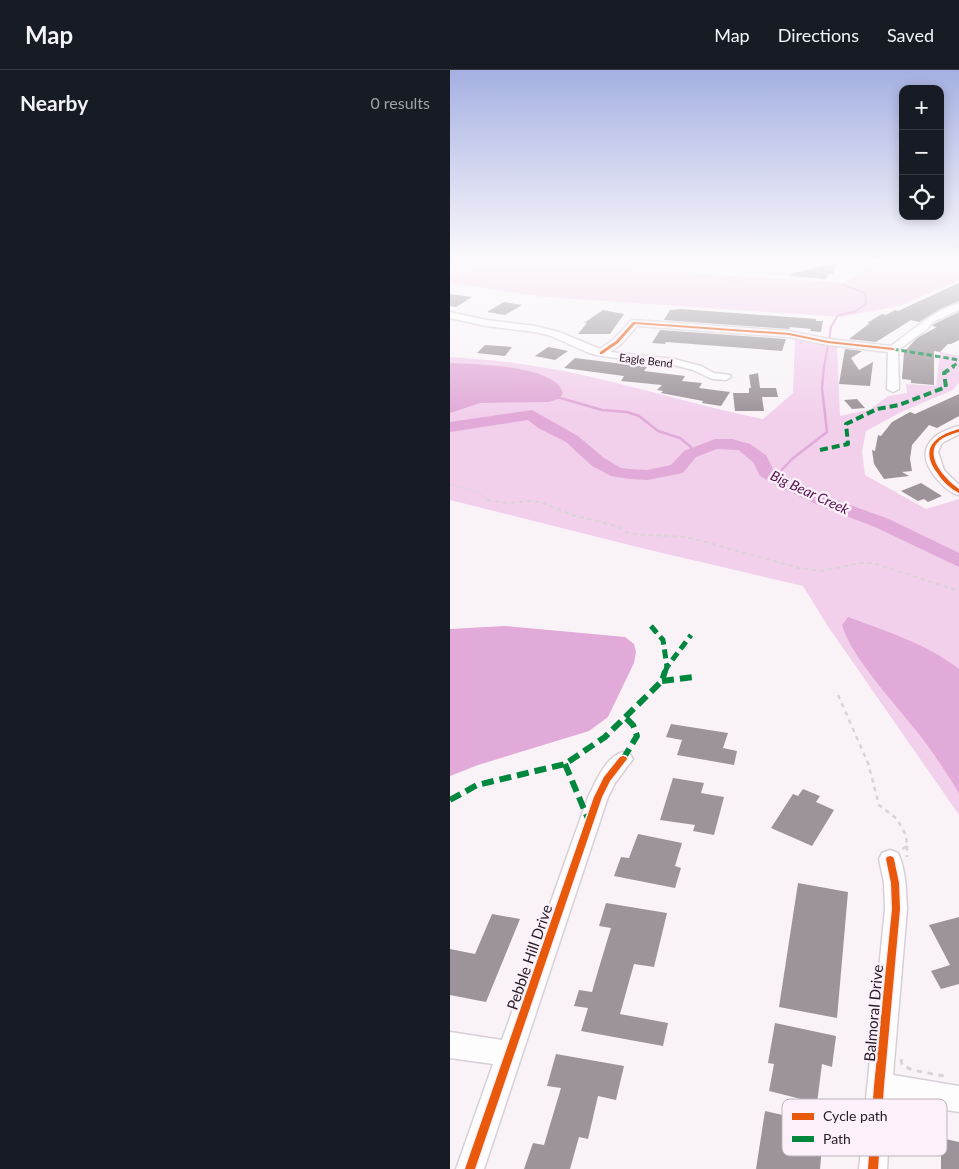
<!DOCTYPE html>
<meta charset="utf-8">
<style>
body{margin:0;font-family:Lato,sans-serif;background:#242831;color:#f1f3f6}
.controls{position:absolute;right:15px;top:15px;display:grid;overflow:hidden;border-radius:10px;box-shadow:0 2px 12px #0003}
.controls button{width:45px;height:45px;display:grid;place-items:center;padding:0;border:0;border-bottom:1px solid #363941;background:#171b24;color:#f1f3f6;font:25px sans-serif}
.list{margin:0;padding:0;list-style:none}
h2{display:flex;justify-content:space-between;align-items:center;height:65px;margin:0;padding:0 20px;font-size:21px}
h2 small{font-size:16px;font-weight:400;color:#9ea1a6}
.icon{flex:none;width:28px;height:28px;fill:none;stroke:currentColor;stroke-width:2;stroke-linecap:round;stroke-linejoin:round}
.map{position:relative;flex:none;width:509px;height:1099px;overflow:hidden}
header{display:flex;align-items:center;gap:30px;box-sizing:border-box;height:70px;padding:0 25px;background:#171b24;border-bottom:1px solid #363941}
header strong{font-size:24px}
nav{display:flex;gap:28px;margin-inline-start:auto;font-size:18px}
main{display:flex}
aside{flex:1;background:#171b24}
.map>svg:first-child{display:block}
.green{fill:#f2d0ec}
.water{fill:#e1aad8}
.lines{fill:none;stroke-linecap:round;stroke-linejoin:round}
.stream-far1{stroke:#e1aad8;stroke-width:2}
.stream{stroke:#e1aad8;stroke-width:2.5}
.river{fill:#e1aad8;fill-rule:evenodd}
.building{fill:#9c949a}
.minor-casing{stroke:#d7cfd5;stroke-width:3}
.path-far3{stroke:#d6d4d6;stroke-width:1;stroke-dasharray:2 2;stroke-linecap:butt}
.path-far2{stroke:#d6d4d6;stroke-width:2;stroke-dasharray:4 4;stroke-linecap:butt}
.path-far1{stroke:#d6d4d6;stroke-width:2.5;stroke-dasharray:4.5 4.5;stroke-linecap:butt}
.path{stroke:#d6d4d6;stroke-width:3;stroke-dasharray:5.5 5.5;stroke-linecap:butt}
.minor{fill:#fefdfe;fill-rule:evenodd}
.quiet-far3{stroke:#00873e;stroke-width:3;stroke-dasharray:5.5 3;stroke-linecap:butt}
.quiet-far2{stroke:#00873e;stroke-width:4;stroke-dasharray:8 4;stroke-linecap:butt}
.quiet-far1{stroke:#00873e;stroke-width:5;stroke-dasharray:9 5;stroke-linecap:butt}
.quiet{stroke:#00873e;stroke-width:6;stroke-dasharray:12 6;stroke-linecap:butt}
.cycleway-casing{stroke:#fcf0fa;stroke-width:3}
.cycleway{fill:#e8590c;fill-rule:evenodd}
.labels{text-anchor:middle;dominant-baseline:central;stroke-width:5;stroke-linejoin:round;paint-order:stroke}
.far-street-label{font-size:11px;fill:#2b2029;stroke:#fcf0fa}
.water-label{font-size:14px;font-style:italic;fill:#530f4c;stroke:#fcf0fa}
.near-street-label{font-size:15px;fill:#2b2029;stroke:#fcf0fa}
.key{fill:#fcf0fa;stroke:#bdb2bb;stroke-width:1}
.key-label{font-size:14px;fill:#2b2029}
</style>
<header>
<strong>Map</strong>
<nav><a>Map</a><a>Directions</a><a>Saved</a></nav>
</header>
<main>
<aside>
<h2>Nearby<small>0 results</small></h2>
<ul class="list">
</ul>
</aside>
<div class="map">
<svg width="509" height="1099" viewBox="0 0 509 1099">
<rect width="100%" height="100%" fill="#f9f3f8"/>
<!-- green -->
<g class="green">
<path d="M0 191H27L25 198 146 197 393 213 430 191H509V210L449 236 391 247 94 227 0 213Z"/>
<path d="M345 269 387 276 390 346 421 339 438 326 457 323 456 314 486 316 490 282 509 286V313L503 320 451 342 416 361 412 382 415 405 476 439 509 429V745L377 555 353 516 191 478 0 430V287C38 289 76 294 113 301 181 314 246 336 313 349L343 323Z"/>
</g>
<!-- water -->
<g class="water">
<path d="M0 293C22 294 109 295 113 324L108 329 99 332 30 333 0 343Z"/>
<path d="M398 547C438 562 475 573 509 599V723C497 704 485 685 472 668 450 639 401 588 392 555Z"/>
<path d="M55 556 175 567 184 574 186 582 184 593 158 647 139 661 28 695 0 706V559Z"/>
</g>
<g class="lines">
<!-- stream-far1 -->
<g class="stream-far1">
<path d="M379 270 381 257 388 245 404 242 416 234 415 223 393 215"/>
<path d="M374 297 378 275"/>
</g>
<!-- stream -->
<g class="stream">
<path d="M107 327 152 340 177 342 189 346 208 361 230 368 241 377 240 384"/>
<path d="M325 407 342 389 377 362 372 318 374 296"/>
</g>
<!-- river -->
<path class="river" d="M82 340 128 366 154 388 171 398 180 399 197 400 221 395 234 381 265 369H282L300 374 316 385 323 399 341 409 389 431 439 449 509 483V497L425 457 377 439 329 417 310 406 303 392 288 380 267 379 246 387 233 403 197 410 180 409 161 406 142 396 116 372 88 358 78 350 0 362V352Z"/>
</g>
<!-- building -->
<g class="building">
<path d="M387 192 383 204H378L376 209 341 206V204Z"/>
<path d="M509 213V231L490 239 469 252 461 250 426 272 399 269 420 253H417L432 244 436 245 445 240 448 241Z"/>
<path d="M0 224 22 227 6 237 0 236Z"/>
<path d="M54 232 72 235 55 245 37 242Z"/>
<path d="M231 239 366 249V251H373L371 262 360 261 361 259 340 257 339 259 214 250 220 240Z"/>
<path d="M153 240 174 244 160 264H128L137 253H134Z"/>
<path d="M509 242V270L501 274H498L490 282 484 281V315L461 313V310L452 309 454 282 467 268 487 257 482 256 484 254Z"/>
<path d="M210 260 336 269 332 281 216 272 215 274 202 273Z"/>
<path d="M35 275 62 277 55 286 27 283Z"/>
<path d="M98 277 104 278 118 281 105 290 85 286Z"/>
<path d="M395 279 412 281 401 288 409 300 423 292 420 316 389 314Z"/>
<path d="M125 288 197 297 194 301 235 306 232 311 252 313 249 318 280 322 271 336 252 333 253 331 211 323 213 321 207 320 212 315 171 311 174 306 114 298Z"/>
<path d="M308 303 310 318H326L328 327H312L314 341H285L283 323H299V318H301L299 305Z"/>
<path d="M509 324V346L487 358 479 355 462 375 460 389 462 401 452 402 459 406 434 409 424 394 422 380 425 381 428 365 431 366 442 352 460 342 465 344Z"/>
<path d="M407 329 415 338 402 339 394 330Z"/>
<path d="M471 413 492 426 478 432 474 429 468 431 451 421Z"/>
<path d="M221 654 278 663 273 678 287 681 284 695 227 685 232 670 216 667Z"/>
<path d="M223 708 254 713 251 723 274 727 264 765 243 761 245 755 210 750Z"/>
<path d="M353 719 370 726 366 732 384 740 362 776 321 758 343 724 348 726Z"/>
<path d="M188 764 232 773 225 796 231 798 225 818 164 806 171 787 179 788Z"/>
<path d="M348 813 398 822 387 948 329 937Z"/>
<path d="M156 833 217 843 204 897 184 894 170 944 218 953 213 976 131 961 138 938 124 936 129 920 142 922 148 901 161 858 149 856Z"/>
<path d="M42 844 70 849 36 932 0 925V879L25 884Z"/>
<path d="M509 847V914L491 919 481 901 500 895 479 855Z"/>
<path d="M325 953 386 966 382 997 372 994 367 1033 319 1021 324 994 318 993Z"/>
<path d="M106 984 174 996 166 1030 148 1026 138 1069 129 1067 120 1099H74L83 1073 94 1075 111 1018 97 1016Z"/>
<path d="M315 1041 364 1052 362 1063 373 1065 370 1099H306Z"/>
<path d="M491 1068 509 1072V1099H491Z"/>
</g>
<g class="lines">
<!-- minor casing -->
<g class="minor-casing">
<g id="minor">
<path d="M509 233V240L483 252 477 259 448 280 449 319 443 322 437 319 438 282 378 275 339 267 187 256 171 274 160 282 224 289 251 296 264 303 280 305 281 307 276 310 262 309 243 300 224 295 151 286 139 283 101 266 85 262 36 256 0 248V242L36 250 85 256 109 262 150 279 163 270 181 251 184 250 339 261 378 269 441 276C463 260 483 241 509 233Z"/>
<path d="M509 356V364L492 373 488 382 494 400 509 415V425C500 423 493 416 487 409 464 382 478 364 509 356Z"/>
<path d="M173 682 180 684 183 689 165 713 158 727 34 1099H6L43 994 0 988V962L52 970 138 727C146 712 155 687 173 682Z"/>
<path d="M440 780 448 783C456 800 456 820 457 839L443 1005 509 1016V1042L441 1031 437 1099H409L435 839 434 813 429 789 432 783Z"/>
</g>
</g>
<!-- path-far3 -->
<g class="path-far3">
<path d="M5 191 3 193 10 204H61L80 201 114 200 176 201 212 207 263 208 297 214H349L385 218 406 225H420L424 223 410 217 407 213 415 209 417 203 440 191"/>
<path d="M0 414 27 422 40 431"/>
<path d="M77 431H82"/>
</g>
<!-- path-far2 -->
<path class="path-far2" d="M37 430 58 433 80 431 93 433 122 445 166 456 180 464 237 467 349 498 373 501 410 493H423L509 521"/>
<!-- path-far1 -->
<g class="path-far1">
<path d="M388 625 418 693 429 735 447 749 456 765 457 776 451 780"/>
<path d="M457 776V787"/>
</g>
<!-- path -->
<path class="path" d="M451 989 452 995 462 1000 494 1006"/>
<!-- minor -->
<use href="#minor" class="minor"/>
<!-- quiet-far3 -->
<g class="quiet-far3">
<path d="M443 279 509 290"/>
<path d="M502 297 509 292"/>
</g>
<!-- quiet-far2 -->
<path class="quiet-far2" d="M370 380 398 374 396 354 427 339 449 335 496 317 494 303 504 296"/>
<!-- quiet-far1 -->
<g class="quiet-far1">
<path d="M201 556 213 570 217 597"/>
<path d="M215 602 217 597 241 565"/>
</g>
<!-- quiet -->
<g class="quiet">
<path d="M212 611 244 607"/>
<path d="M173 689 187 666 183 655 176 648"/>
<path d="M115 694 139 751"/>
<path d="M0 730 27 715 115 694 155 667 212 611 215 601"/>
</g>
<!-- cycleway casing -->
<g class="cycleway-casing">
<g id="cycleway">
<path d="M183 252 339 263 378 271 443 278 445 279 443 280 378 273 339 265 185 254 168 273 152 284H150V282L166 271Z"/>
<path d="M509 359V362C501 364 489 368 485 376 478 392 498 411 509 419V423C501 419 493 412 488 404 469 379 484 366 509 359Z"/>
<path d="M173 686 176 687 177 689 160 711 152 727 25 1099H15L144 727 154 707 170 687Z"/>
<path d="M440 786 443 787 444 789 449 813 450 839 434 1016 428 1099H418L424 1016 442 839 441 813 436 789 437 787Z"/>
</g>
</g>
<!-- cycleway -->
<use href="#cycleway" class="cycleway"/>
</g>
<!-- sky -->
<linearGradient id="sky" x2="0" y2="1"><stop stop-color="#a5b0e2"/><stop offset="0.55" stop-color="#fcfafc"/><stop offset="1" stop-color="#fcfafc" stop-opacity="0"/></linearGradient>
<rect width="509" height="345" fill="url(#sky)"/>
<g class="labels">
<!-- far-street labels -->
<g class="far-street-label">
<text transform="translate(196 290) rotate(7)">Eagle Bend</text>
</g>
<!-- water labels -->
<g class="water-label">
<text transform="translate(360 422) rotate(25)">Big Bear Creek</text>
</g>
<!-- near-street labels -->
<g class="near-street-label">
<text transform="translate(79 887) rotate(-71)">Pebble Hill Drive</text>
<text transform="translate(423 943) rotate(-85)">Balmoral Drive</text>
</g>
</g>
<!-- legend -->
<rect x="332" y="1029" width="165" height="57" rx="8" class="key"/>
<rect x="342" y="1043" width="22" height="7" fill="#e8590c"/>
<rect x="342" y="1066" width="22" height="6" fill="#00873e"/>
<g class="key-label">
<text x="373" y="1051">Cycle path</text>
<text x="373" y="1074">Path</text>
</g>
</svg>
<div class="controls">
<button>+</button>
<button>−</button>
<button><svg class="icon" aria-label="locate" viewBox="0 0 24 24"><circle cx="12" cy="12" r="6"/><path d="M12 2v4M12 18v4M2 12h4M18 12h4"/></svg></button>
</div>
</div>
</main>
